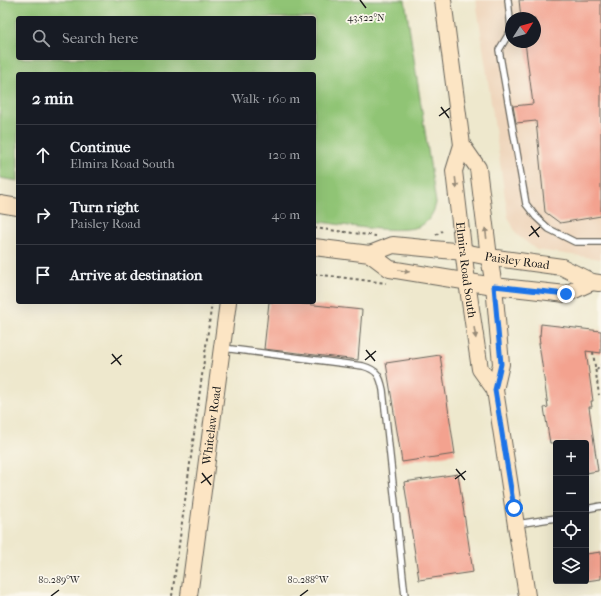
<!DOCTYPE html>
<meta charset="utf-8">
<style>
body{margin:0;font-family:"IM FELL French Canon",serif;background:#242831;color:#f1f3f6}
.controls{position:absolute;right:12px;bottom:12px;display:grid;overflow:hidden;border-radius:4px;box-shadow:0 4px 16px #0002}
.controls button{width:36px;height:36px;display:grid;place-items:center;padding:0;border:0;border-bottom:1px solid #363941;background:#171b24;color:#f1f3f6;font:20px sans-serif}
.compass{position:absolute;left:505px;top:12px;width:36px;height:36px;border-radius:50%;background:#171b24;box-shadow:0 4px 16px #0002;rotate:53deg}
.stop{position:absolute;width:12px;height:12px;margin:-9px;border:3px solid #1a73e8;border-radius:50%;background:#fff}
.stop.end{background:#1a73e8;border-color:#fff;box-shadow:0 1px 4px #0008}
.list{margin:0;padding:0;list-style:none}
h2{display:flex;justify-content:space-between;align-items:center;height:52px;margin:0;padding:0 16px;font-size:17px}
h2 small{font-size:13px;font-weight:400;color:#9ea1a6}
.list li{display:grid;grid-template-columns:26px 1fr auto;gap:12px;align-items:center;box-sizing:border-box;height:60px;padding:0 16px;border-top:1px solid #363941}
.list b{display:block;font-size:15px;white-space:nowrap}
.list p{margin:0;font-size:13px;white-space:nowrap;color:#9ea1a6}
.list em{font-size:13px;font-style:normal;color:#9ea1a6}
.icon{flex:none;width:22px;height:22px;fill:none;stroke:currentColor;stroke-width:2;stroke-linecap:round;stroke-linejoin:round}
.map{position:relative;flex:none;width:601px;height:596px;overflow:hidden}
.search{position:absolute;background:#171b24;box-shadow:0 4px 16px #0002;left:16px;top:16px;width:300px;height:44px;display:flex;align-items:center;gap:10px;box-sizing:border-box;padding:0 14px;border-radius:4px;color:#9ea1a6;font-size:15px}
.panel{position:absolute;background:#171b24;box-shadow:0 4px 16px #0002;left:16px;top:72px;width:300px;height:232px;border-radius:4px}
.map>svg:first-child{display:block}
.built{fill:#efd6bc;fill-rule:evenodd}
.green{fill:#90c475;stroke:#567048;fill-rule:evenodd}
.building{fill:#f3a28f}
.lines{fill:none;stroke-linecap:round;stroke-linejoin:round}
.lane-casing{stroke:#66635a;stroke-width:8}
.secondary-casing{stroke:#66635a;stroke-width:18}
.path{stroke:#66635a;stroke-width:2;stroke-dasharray:3 3;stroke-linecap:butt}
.lane{stroke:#fff;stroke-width:5.5}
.secondary{stroke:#fce5c4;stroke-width:16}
.oneway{fill:#978b78}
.route{stroke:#1a73e8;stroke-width:5}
.ticks{fill:none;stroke:#1c1c1c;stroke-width:1.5}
.labels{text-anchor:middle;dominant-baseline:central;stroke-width:3.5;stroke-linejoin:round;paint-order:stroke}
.street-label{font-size:12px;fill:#1c1c1c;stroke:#fbf7ec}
.ticks-label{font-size:10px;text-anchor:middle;fill:#1c1c1c;stroke:#fbf7ec;stroke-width:3.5;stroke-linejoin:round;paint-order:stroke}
</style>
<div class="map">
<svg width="601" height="596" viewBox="0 0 601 596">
<rect width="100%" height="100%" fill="#fbf7ec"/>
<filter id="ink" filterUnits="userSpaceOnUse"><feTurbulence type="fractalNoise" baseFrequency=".025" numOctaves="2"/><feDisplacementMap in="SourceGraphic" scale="8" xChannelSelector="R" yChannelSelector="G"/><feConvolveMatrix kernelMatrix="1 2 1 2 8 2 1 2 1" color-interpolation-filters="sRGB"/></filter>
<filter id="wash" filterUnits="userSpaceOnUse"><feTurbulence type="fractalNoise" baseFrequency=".012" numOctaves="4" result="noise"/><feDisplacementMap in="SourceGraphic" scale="16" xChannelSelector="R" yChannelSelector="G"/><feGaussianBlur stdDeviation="0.9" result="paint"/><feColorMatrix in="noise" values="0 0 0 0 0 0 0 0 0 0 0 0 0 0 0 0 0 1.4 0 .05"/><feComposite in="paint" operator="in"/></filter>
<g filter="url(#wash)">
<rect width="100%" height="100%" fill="#eee8cd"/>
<!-- built -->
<path class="built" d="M476 0H601V259L537 250 517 235 508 217ZM511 18H535V42H511Z"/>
<!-- green -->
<path class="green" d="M0 0H405L436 203C434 212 430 220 422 225 405 236 336 224 314 221V74H18V181L0 178ZM18 18H314V58H18Z"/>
<g id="blocks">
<!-- building -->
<g class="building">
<path d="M519 0H601V216L560 223 545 212 536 121 516 123 513 106 533 104 525 42H535V18H521Z"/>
<path d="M269 302H286L362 310 358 360 264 349Z"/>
<path d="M541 324 601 331V353L586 351 593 401H591L592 407H589L598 471 586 473V443H550L544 408 548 407 539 343H540L539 336H540Z"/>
<path d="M440 355 455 454 402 462 386 363Z"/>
<path d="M458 474 473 572 419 580 404 482Z"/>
<path d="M601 552V579L586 581V554Z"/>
</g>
</g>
</g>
<g filter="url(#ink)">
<use href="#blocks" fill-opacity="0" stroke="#66635a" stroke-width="1"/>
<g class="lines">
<!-- lane casing -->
<g class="lane-casing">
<g id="lane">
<path d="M508 0 511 29"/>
<path d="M511 30 499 50 526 204 536 217 549 229 575 242H601"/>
<path d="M223 348 363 366C377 370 380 375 383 390L405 596"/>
<path d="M586 509 601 506"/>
<path d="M517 524 556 518"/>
</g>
</g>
<!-- secondary casing -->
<g class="secondary-casing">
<g id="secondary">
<path id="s1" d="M443 0 462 145 454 171 467 282 480 369 495 390"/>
<path d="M462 145 478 168 489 257 494 286 501 364 495 390 527 596"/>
<path d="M0 204 18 207"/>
<path d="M314 247 370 254 390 269 494 286 566 294 592 282"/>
<path id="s2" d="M370 254 393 245 464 252 489 257 562 267 592 282 599 283"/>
<path id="s3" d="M189 596 228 302"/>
</g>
</g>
<!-- path -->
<g class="path">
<path d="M314 228 376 236"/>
<path d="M436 235 442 231"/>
<path d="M314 274 386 283"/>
<path d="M593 352 599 395"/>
<path d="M597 370 601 365"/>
<path d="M172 596 212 302"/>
</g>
<!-- lane -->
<use href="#lane" class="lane"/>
<!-- secondary -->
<use href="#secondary" class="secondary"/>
</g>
<!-- one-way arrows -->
<defs><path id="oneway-solid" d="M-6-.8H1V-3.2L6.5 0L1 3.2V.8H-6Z"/></defs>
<g class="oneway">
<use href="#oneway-solid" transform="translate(456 183) rotate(83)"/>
<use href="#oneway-solid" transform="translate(486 233) rotate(-97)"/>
<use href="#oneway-solid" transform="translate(404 271) rotate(9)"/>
<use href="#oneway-solid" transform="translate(475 333) rotate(81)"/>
</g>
</g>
<g class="lines" filter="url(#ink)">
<!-- route -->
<path class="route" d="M514 508 495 390 501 364 494 286 566 294"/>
</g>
<!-- ticks -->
<path class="ticks" d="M360 0 366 8M441 107 449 118M439 116 450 108M531 226 539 237M529 236 540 227M366 350 375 361M112 354 121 365M365 360 376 351M111 364 122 355M456 469 465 480M202 473 211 485M455 479 466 471M201 483 212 475M51 596 59 590M300 596 308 590"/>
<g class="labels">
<!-- street labels -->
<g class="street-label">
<text stroke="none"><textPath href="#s2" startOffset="150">Paisley Road</textPath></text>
<text stroke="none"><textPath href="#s1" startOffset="273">Elmira Road South</textPath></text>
<text stroke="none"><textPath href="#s3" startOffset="172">Whitelaw Road</textPath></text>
</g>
</g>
<g class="ticks-label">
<text x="366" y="21">43.522°N</text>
<text x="59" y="583">80.289°W</text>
<text x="308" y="583">80.288°W</text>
</g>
</svg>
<div class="controls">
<button>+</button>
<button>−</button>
<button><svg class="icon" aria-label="locate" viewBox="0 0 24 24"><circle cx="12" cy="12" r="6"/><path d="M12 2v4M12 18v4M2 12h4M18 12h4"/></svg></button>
<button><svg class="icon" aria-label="layers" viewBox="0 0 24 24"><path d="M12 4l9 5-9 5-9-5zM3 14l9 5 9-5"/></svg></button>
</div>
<svg class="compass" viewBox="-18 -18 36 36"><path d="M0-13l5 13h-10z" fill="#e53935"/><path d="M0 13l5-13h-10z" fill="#9ea1a6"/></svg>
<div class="stop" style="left:514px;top:508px"></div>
<div class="stop end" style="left:566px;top:294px"></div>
<div class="search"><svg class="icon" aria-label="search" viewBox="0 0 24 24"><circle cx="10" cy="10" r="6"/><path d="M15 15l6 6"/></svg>Search here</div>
<section class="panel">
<h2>2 min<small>Walk · 160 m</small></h2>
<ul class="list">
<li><svg class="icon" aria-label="ahead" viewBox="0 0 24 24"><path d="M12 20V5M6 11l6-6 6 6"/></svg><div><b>Continue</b><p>Elmira Road South</p></div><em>120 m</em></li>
<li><svg class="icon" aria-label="right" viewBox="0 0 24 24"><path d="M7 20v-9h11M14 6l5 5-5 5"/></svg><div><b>Turn right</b><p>Paisley Road</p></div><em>40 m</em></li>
<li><svg class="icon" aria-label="arrive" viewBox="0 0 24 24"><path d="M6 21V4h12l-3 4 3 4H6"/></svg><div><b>Arrive at destination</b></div></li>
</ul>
</section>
</div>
